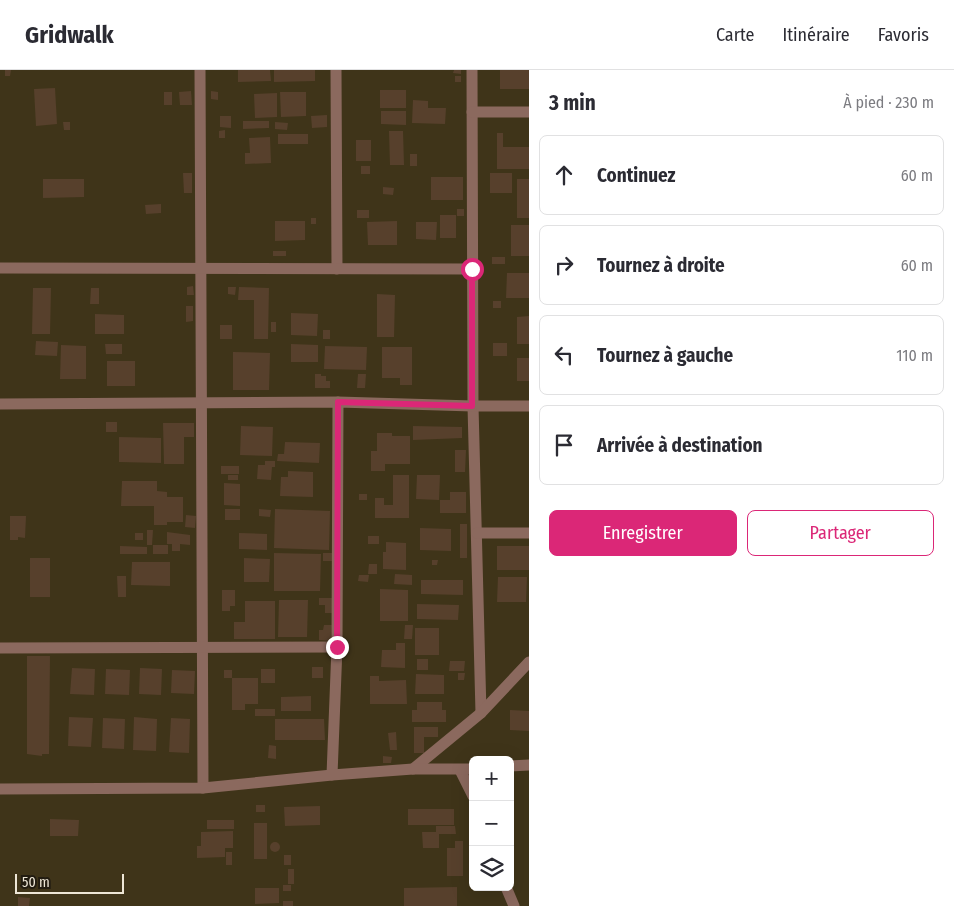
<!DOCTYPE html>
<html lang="fr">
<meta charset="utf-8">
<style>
body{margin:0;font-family:"Fira Sans Condensed",sans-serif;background:#f2f2f3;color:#2b2b33}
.controls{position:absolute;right:15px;bottom:15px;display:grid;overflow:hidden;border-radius:8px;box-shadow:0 5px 20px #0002}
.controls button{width:45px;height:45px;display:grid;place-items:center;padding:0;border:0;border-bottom:1px solid #e1e1e2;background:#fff;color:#2b2b33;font:25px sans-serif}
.scale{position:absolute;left:15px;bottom:12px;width:109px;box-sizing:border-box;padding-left:5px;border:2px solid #ede6d6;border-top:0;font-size:14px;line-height:18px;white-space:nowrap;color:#ede6d6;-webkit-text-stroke:4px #221c11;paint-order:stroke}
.stop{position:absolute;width:15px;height:15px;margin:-11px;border:4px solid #db2777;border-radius:50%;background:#fff}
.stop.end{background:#db2777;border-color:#fff;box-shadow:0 1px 5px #0008}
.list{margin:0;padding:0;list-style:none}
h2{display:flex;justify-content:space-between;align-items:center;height:65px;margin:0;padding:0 20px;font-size:21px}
h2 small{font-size:16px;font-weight:400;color:#7c7c81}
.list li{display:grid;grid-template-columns:32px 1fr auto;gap:15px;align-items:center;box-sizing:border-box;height:80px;margin:0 10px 10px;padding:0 10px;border:1px solid #e1e1e2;border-radius:8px}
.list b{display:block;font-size:19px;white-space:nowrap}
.list em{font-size:16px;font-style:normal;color:#7c7c81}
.actions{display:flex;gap:10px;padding:15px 20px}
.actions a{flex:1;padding:11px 0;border:1px solid #db2777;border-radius:8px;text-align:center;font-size:18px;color:#db2777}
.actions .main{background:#db2777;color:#fff}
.icon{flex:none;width:28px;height:28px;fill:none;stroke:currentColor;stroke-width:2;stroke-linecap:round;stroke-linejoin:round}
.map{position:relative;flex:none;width:529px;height:836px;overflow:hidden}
header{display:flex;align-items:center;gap:30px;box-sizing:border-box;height:70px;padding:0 25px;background:#fff;border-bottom:1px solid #e1e1e2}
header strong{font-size:24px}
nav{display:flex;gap:28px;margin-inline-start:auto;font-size:18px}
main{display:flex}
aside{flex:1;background:#fff}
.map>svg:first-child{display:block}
.building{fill:#57402c}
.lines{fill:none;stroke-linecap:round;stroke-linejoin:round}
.minor{stroke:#8b695e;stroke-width:11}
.route{stroke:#db2777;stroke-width:6}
</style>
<header>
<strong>Gridwalk</strong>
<nav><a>Carte</a><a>Itinéraire</a><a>Favoris</a></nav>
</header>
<main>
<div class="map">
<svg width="529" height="836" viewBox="0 0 529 836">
<rect width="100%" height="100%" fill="#3f3419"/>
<!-- building -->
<g class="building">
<path d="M5 0H11L10 6H5Z"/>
<path d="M238 0H270L271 11 238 12Z"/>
<path d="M274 0H315V11L274 12Z"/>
<path d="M454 0H461V4L453 3Z"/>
<rect x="500" y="0" width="29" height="19"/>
<rect x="455" y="6" width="6" height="6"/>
<path d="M55 18 57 54 36 56 34 19Z"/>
<rect x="380" y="20" width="26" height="18"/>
<path d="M191 21 192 35H180L179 22Z"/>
<path d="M211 21 218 22V30L211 29Z"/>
<rect x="164" y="22" width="8" height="13"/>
<path d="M280 22H306V46L281 47Z"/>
<path d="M277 23V47L255 48 254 24Z"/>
<path d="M413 30 428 31V38H446L445 54 412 53Z"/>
<path d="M381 41H406V55L381 54Z"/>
<path d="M327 45V57L312 58 311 46Z"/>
<path d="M220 46H231V58L220 57Z"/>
<path d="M243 51H269V58L243 59Z"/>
<path d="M63 52H70V60H64Z"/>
<path d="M275 52 288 53 287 60 275 59Z"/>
<path d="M225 60V68H219V61Z"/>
<path d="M389 61H403L404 95H390Z"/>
<path d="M497 63H503V77H529V99H497Z"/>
<rect x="278" y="64" width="30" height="10"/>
<path d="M270 67 271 93 245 94V83H250L249 68Z"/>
<rect x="356" y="70" width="15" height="21"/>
<rect x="410" y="84" width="7" height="12"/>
<rect x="361" y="96" width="9" height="8"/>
<path d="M183 103H192V123H184Z"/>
<rect x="490" y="103" width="22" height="20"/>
<rect x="431" y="107" width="32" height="23"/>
<path d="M43 109H84V127L43 128Z"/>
<rect x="517" y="109" width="12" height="39"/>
<path d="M383 117 394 118 393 125 383 124Z"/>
<path d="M161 134V143L146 144 145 135Z"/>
<rect x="457" y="139" width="7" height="7"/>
<rect x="357" y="140" width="12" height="8"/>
<rect x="440" y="145" width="16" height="23"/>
<rect x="311" y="148" width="5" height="6"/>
<path d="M275 151H305V170L275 171Z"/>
<path d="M397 151V175H368L367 152Z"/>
<path d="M416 152H437L436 170 416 169Z"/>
<rect x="511" y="155" width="18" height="31"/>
<rect x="273" y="181" width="13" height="5"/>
<rect x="492" y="187" width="13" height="7"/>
<path d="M507 203H529V228H506Z"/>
<path d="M193 216 194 225H187V217Z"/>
<path d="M228 217H236L235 225 228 224Z"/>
<path d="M239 217 269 218 268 269H254V230H238Z"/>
<path d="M33 218H51L50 264H32Z"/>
<path d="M91 218H99V234H90Z"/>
<path d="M377 224 395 225 394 267H377Z"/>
<rect x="493" y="231" width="8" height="7"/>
<path d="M186 236H193V251L186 252Z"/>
<path d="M291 243 318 244 317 266 291 265Z"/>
<path d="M95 244 124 245V264H95Z"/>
<path d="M529 246V274H517V247Z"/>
<rect x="271" y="252" width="5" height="10"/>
<rect x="220" y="255" width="12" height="14"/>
<rect x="323" y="260" width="7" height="9"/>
<path d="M36 271 58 272 57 286 35 285Z"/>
<rect x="493" y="273" width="14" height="13"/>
<path d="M105 274H122V284H106Z"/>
<path d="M291 274 318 275V292H291Z"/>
<path d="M61 275 86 276V309H60Z"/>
<path d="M325 276 367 277 366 300 324 299Z"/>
<path d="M382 277H412V315H400V308H382Z"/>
<path d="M233 282 270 283 269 320H233Z"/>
<rect x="517" y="288" width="12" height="23"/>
<rect x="107" y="291" width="28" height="25"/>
<path d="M315 304H321V306H326V311H330V318H315Z"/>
<path d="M358 304H366L365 318H357Z"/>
<rect x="106" y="352" width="11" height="10"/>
<path d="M163 353H194V367H184V394H164Z"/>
<path d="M241 356 273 357 272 386 240 385Z"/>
<path d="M413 356 462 357V368L413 370Z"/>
<path d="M377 363H392V366H410V394H385V401H371V381H377Z"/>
<path d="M119 367 161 368V393L119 392Z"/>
<path d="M285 372 320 373 319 393 277 391 278 384H284Z"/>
<path d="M455 380H466L465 402H455Z"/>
<path d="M265 391H275V397H272L271 410 257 409 258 395H265Z"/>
<rect x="221" y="396" width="18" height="8"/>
<path d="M288 401 313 402V427L280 426 281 407H288Z"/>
<rect x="228" y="405" width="10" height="5"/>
<path d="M393 405H409V448H375V428H384V435H393Z"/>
<path d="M417 405H440L439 430 416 429Z"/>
<path d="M122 411H157V421L167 422V427H183V452H167V455H154V436H121Z"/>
<path d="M224 413 240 414V436L224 435Z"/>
<path d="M450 422H466V443H440V430H450Z"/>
<rect x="359" y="424" width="8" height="6"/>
<rect x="225" y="439" width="15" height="11"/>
<path d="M259 439 271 440 270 447 259 446Z"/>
<path d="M275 439 330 441 329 480 274 478Z"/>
<path d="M186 445 196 446 195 458 185 457Z"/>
<path d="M10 446H26L25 468 18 467V470H10Z"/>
<rect x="460" y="454" width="7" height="34"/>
<path d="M420 458 451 459V481L420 480Z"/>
<path d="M147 460H153L152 475H147Z"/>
<path d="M167 462 190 465V475L180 474V481H172V474H167Z"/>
<rect x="135" y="463" width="8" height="7"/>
<path d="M239 463 267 464V480L239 479Z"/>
<rect x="368" y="466" width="11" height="8"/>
<path d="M386 472 406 473V500L383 499V482H386Z"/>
<rect x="153" y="475" width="15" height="9"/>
<path d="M120 476 147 477V484H120Z"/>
<rect x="497" y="476" width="32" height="24"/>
<path d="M274 483 321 484 320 521H274Z"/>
<rect x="323" y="483" width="9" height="8"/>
<rect x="30" y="488" width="20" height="39"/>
<path d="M244 488 270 489 269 512H244Z"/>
<path d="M432 490H438L437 495H432Z"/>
<path d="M132 492H170V516L131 515Z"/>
<path d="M369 494H377V504H368Z"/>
<path d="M395 504 412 505V515L394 514Z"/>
<path d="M359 505H369L368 512 358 511Z"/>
<path d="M117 506H126V527H118Z"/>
<path d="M498 507H527L526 532H497Z"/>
<path d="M421 510H463V525L421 524Z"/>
<path d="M380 519 408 520V551H380Z"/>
<path d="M222 520H235V536H230V541H222Z"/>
<path d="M319 528H332V543H325V535H319Z"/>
<path d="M279 530H308L307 567H278Z"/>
<path d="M245 531H275V569H234V552H245Z"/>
<path d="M417 534 459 535 458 550 417 549Z"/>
<path d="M324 555H332L331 571 319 570V560H323Z"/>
<path d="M405 555H413L412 569H404Z"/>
<rect x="415" y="558" width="24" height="27"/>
<path d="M396 573H405V598L381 597 382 580H396Z"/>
<path d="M27 586H50L49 684H42V686L27 684Z"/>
<rect x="417" y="589" width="11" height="11"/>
<path d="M450 591H465L464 601H449Z"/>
<rect x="312" y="597" width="11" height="11"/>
<path d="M72 598 95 599 94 625 70 624Z"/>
<path d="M140 598 162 599 161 625 139 624Z"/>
<path d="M106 599 130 600 129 625 105 624Z"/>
<rect x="261" y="599" width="14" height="14"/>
<path d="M172 600 195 601 194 624 171 623Z"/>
<rect x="224" y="600" width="8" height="8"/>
<path d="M458 603H465L464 610H458Z"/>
<path d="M416 604 444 605V624H415Z"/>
<path d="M370 606H379V611L406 610 407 634H370Z"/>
<path d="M232 608H258V634H245V640H232Z"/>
<path d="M311 626V641H281V627Z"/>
<path d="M417 632H442V640H446V652H412V640H417Z"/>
<rect x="255" y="639" width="20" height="7"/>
<path d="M510 640 529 641V661L510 660Z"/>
<path d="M69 647 93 648 91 677 68 676Z"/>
<path d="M134 647 157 649 156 681 133 680Z"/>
<path d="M103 648 125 649 124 679 102 678Z"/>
<path d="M171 648 190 649 189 683 169 682Z"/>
<path d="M275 649H324L325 670H275Z"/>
<path d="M414 657H438V667H424V683H414Z"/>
<path d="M396 662 397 680H390L388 663Z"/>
<path d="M269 675 276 676V689L268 688Z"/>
<path d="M383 686 392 687 391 693H383Z"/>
<rect x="256" y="735" width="9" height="7"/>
<path d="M320 736V755L285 756 284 737Z"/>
<rect x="408" y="739" width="46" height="16"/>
<path d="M50 749 79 750 78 766H50Z"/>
<rect x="207" y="750" width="27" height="9"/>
<rect x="254" y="753" width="13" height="36"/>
<path d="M436 756H455L456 764H439V778H423L422 762H436Z"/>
<path d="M233 761V778H225V787L197 788V776H201V762Z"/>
<path d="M455 771H463V806H447V778H455Z"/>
<circle cx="275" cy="777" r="5"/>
<rect x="226" y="782" width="6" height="13"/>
<rect x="284" y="785" width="7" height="10"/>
<rect x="288" y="799" width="6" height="15"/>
<rect x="283" y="815" width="8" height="6"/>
<path d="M457 817V836H404V818Z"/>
<path d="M255 818H279V833L255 834Z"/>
<path d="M18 827 30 828 29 836H18Z"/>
<rect x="283" y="831" width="10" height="5"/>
</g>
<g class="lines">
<!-- minor -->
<g class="minor">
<path d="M200 0 203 718"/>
<path d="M336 0 337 199"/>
<path d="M472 0 473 336 481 643"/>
<path d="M472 42H529"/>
<path d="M0 198 472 199"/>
<path d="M0 334 338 332 473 336H529"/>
<path d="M477 463H529"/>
<path d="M0 578 337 577"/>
<path d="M510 696 529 695"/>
<path d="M413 699 481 643 529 592"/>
<path d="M460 700 473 726"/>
<path d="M332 705 337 577 338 332"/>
<path d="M0 719 203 718 332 705 413 699H473"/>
<path d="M506 817 514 836"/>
</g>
</g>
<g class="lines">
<!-- route -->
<path class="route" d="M337 577 338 332 472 336V199"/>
</g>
</svg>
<div class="controls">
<button>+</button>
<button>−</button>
<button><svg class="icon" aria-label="layers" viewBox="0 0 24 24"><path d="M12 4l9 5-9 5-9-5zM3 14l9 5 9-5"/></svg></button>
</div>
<div class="scale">50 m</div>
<div class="stop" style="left:472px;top:199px"></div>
<div class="stop end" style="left:337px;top:577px"></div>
</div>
<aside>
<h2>3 min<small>À pied · 230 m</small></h2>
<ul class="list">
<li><svg class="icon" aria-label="ahead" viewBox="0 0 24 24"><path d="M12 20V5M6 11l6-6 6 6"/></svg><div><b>Continuez</b></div><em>60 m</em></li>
<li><svg class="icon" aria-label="right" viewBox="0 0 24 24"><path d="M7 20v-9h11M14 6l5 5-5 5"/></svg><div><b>Tournez à droite</b></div><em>60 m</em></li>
<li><svg class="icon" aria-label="left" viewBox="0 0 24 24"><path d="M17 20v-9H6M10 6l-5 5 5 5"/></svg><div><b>Tournez à gauche</b></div><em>110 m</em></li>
<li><svg class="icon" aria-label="arrive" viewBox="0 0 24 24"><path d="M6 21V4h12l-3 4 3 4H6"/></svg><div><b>Arrivée à destination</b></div></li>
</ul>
<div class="actions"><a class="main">Enregistrer</a><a>Partager</a></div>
</aside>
</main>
